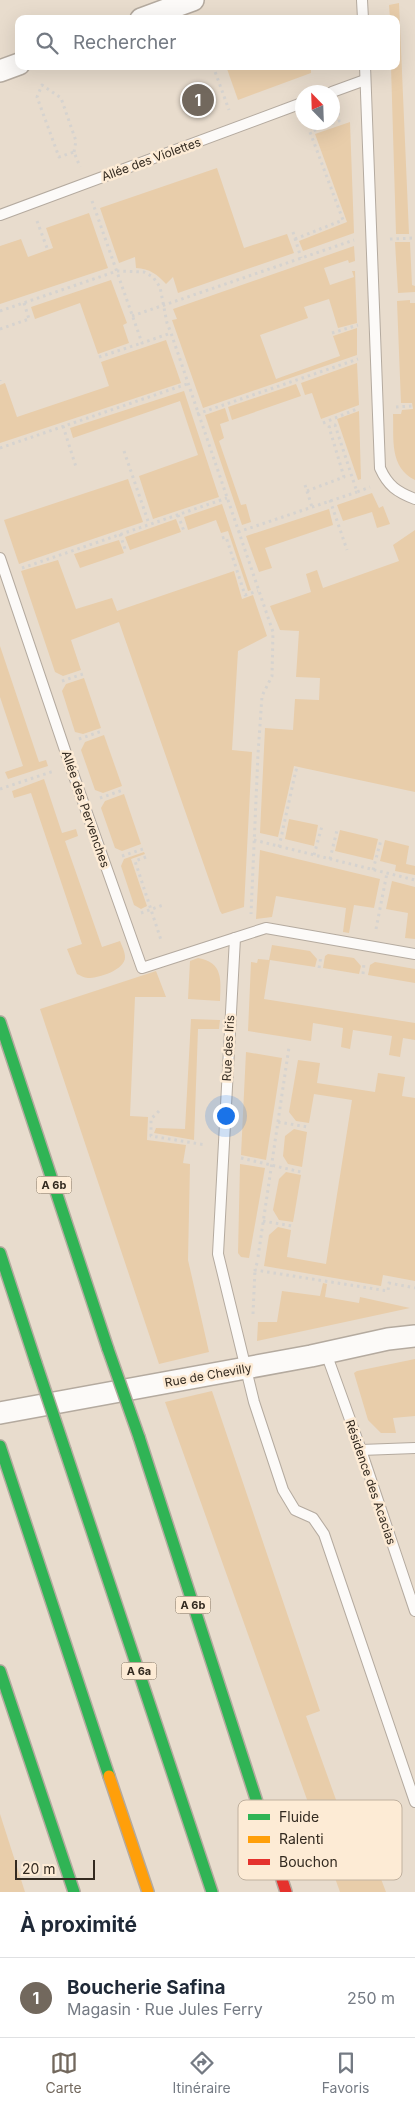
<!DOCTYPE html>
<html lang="fr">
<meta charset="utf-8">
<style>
body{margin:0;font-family:Inter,sans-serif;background:#f6f6f7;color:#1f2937}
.compass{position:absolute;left:295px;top:85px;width:45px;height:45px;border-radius:50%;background:#fff;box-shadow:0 5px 20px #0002;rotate:337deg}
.scale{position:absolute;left:15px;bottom:12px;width:80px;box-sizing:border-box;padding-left:5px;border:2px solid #332a20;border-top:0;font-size:14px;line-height:18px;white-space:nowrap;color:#332a20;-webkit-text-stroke:4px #fdebd5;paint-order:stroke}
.you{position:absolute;left:225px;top:1115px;width:18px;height:18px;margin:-12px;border:4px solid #fff;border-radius:50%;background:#1a73e8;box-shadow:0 0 0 8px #1a73e833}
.badge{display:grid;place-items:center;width:32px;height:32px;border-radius:50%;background:#72685d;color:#fff;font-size:16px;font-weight:700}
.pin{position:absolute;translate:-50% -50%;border:2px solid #fff;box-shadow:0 1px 5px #0006}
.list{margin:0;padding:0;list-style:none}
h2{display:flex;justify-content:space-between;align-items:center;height:65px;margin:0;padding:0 20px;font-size:21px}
h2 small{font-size:16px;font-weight:400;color:#747a83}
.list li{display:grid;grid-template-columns:32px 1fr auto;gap:15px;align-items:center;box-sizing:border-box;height:80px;padding:0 20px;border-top:1px solid #e0e1e3}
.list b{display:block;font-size:19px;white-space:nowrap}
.list p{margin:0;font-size:16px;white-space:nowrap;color:#747a83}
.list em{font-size:16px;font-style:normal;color:#747a83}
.icon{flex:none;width:28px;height:28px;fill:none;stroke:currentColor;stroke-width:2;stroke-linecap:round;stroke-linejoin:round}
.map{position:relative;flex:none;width:415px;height:1892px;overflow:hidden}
.search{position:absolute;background:#fff;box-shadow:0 5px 20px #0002;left:15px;right:15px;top:15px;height:55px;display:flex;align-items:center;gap:12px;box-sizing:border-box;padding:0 18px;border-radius:10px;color:#747a83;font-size:19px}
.sheet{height:145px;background:#fff}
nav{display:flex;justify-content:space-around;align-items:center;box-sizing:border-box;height:70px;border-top:1px solid #e0e1e3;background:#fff;font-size:14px;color:#747a83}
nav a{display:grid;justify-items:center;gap:2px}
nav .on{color:#72685d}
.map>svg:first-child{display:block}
.green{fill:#e8cdaa}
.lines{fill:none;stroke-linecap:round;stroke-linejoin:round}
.lane-casing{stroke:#b4aa9f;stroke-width:12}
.street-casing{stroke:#b4aa9f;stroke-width:24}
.fast-casing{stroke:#b4aa9f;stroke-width:14}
.slow-casing{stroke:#b4aa9f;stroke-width:14}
.jam-casing{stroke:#b4aa9f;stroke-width:14}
.path{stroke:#d6d3cf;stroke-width:3;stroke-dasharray:2.5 4;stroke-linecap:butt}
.lane{stroke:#fcfaf8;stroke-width:10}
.street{stroke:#fcfaf8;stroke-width:21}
.fast{stroke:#30b455;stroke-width:11}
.slow{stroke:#ff9f0a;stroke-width:11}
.jam{stroke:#e5322d;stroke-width:11}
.fast-bridge-casing{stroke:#b4aa9f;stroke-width:14;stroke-linecap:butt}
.fast-bridge{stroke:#30b455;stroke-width:11}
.labels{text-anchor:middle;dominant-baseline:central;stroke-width:5;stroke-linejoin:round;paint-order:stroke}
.shield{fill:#fdebd5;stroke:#706456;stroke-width:1}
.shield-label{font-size:11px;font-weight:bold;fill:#332a20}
.street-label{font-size:12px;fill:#332a20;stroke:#fdebd5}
.key{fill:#fdebd5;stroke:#c0b19f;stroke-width:1}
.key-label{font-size:14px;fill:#332a20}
</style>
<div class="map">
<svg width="415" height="1892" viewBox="0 0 415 1892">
<rect width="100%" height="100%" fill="#e8dccd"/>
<!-- green -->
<g class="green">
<path d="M399 3 409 234H396L391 66H396V19H390L389 5Z"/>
<path d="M226 66H311V73L238 100Z"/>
<path d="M350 122 354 233 303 251 299 241 347 222 315 134Z"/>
<path d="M217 168 244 248 287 234 294 253 178 293 173 277 166 284C157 274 150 269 136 268L135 257 119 263 100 208Z"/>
<path d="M89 213 108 268 0 304V246L21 239 28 257 53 248 46 228Z"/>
<path d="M395 242H410L412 285 415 286V292L398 293Z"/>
<path d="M354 246 355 261 349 263 348 260 324 268 330 285 354 277 352 271H355L357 323 338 328 329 299 304 307 308 318 260 335 276 379 340 356 333 336 357 328V355L203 408 172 320 177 319 173 309Z"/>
<path d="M111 280 127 323 123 325 129 343 98 354 80 303 35 319 31 307Z"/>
<path d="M410 300V303H415V480C389 467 394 439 393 414H401L402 410 413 409 412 403H401L397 301Z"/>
<path d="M166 340 181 383 0 443V385L5 383 17 417 109 386 101 362Z"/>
<path d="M357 363 359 405 321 419 312 393 305 395 301 383Z"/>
<path d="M296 384 301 396 232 420 228 407Z"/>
<path d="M184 391 219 497 153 519 139 476 198 455 180 401 73 438 70 428Z"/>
<path d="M225 408 229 421 220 424 224 438 219 441 241 505 246 504 251 522 242 525 205 415Z"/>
<path d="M359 411 361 479 358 480 337 419Z"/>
<path d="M128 479 143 522 19 564 4 520Z"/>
<path d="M372 493 379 508 383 506 390 524 377 528 372 512 343 521 337 505Z"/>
<path d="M222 504 251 590 248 591 228 531 221 533 216 520 188 530 184 517Z"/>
<path d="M329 509 333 525 265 548 272 568 259 572 246 536Z"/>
<path d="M176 519 181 532 130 550 125 537Z"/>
<path d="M415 530V792L294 766 278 837 260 833 265 728 293 730 295 699 319 700 320 678 296 677 299 631 280 630 270 606 311 592 306 574 317 570 323 588 399 561 393 545Z"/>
<path d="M119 540 124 553 80 568 74 554Z"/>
<path d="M58 560 76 609 112 598 117 611 234 571 242 599 253 595 267 636 238 651 232 750 252 752 244 907 222 914 220 911 119 622 71 640 81 670 63 676 55 672 21 571Z"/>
<path d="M0 646 39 762 46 760 48 766 8 779 5 772 23 766 0 697Z"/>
<path d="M84 678 101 728 83 734 75 732 62 691 66 684Z"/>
<path d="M104 735 122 786 103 793 95 790 81 750 85 742Z"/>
<path d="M44 779 62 833 76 829 78 836 65 841 102 947 120 941C122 946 125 952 125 957 125 970 99 978 88 978 84 978 80 975 77 974L67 949 82 944 31 793 14 798 12 791Z"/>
<path d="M124 794 141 844 122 851 115 848 101 808 105 801Z"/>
<path d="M289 819 318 825 314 846 285 839Z"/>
<path d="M340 830 378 839 373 860 335 851Z"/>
<path d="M385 840 409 846 406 864 415 866V875L395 871 396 865 380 861Z"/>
<path d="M260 850 380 879 374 908 354 905 349 933 343 932 346 908 276 896 272 917 256 919Z"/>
<path d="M144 852 145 854 131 859 147 906 141 909 134 905 121 866 124 859Z"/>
<path d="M392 881 415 887V939L405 938 408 913 386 909Z"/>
<path d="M272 945 310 951 317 959 315 967 270 960 264 999 415 1023V1040L403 1038 400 1057 389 1055 392 1036 353 1030 350 1049 341 1047 343 1028 313 1023 311 1041 248 1031 251 962 257 963 258 959 269 960Z"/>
<path d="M328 954 354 958 361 966 359 974 323 968 325 956Z"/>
<path d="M198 958C223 962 221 980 220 1001L188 999 190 961Z"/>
<path d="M375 962 415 969V983L368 975 370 965Z"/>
<path d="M156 971 166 997H135L130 1116 148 1117 147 1140 186 1145 183 1163 190 1164 188 1260 209 1352 159 1364 40 1009Z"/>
<path d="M191 1019 220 1020 219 1029H198L194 1140 154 1133 156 1128 185 1129Z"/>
<path d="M246 1052 282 1058 266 1160 241 1155Z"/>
<path d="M298 1060 320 1063 317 1083 375 1092 378 1073 405 1077 402 1096 415 1098V1281L383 1275 381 1286 264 1266 269 1235 278 1227 291 1230 287 1257 326 1264 352 1100 314 1094 309 1123 296 1121 289 1112Z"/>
<path d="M294 1129 307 1132 302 1167 288 1164 283 1156 285 1136Z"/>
<path d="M240 1164 265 1168 249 1258 241 1257 238 1253Z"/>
<path d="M286 1172 301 1175 293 1222 279 1220 273 1210 279 1179Z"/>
<path d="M323 1283 327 1284 325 1297 359 1303 360 1297 410 1308 257 1341 258 1322H277L282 1291 320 1296Z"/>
<path d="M415 1359V1416L393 1418 396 1433H381L368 1420 354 1373 357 1371Z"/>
<path d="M212 1391 320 1711 306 1716 340 1811 353 1806 386 1892H340L165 1402Z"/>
<path d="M0 1814 25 1892H0Z"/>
</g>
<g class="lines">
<!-- lane casing -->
<g class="lane-casing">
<g id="lane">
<path d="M362 0 363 19"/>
<path d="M365 66 380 468C388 486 397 492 415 499"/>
<path d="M332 92 365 80"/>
<path d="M0 215 302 103"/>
<path d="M0 558 70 765 142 968 235 938"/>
<path d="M415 954 266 928 235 938 218 1254 254 1402 283 1490 295 1510 313 1518 324 1534 415 1802"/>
<path d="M326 1353 361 1450 415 1611"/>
<path d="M361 1450 415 1448"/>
</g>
</g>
<!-- street casing -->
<g class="street-casing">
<g id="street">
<path d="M141 19 193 0"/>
<path d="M0 71 19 64"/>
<path d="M0 1413 311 1356 388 1339 415 1336"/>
</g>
</g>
<!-- fast casing -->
<g class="fast-casing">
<g id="fast">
<path d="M0 1022 108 1349"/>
<path d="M0 1253 36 1363"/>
<path d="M139 1437 266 1830"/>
<path d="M0 1446 109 1776"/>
<path d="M65 1450 212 1892"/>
<path d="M0 1671 74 1892"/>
</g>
</g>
<!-- slow casing -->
<g class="slow-casing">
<path id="slow" d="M109 1776 148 1892"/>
</g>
<!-- jam casing -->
<g class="jam-casing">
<path id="jam" d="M266 1830 286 1892"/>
</g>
<!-- path -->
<g class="path">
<path d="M213 66 229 110"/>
<path d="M74 152 76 141 61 98 42 85 37 97 59 157 74 152 80 167"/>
<path d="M92 201 142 343 171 333 273 632 272 676 262 696 258 754 251 914"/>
<path d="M37 221 47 248"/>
<path d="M293 232 301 258"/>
<path d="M295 239 343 220 310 132 339 121 338 109"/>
<path d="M390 239 415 238"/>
<path d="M24 303 29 319"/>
<path d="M0 311 117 271 144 272 153 277 160 287 167 323 171 333"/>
<path d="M132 316 354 240"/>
<path d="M0 329 29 319"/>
<path d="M332 333 358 325"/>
<path d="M99 357 142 343"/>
<path d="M0 380V381"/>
<path d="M396 407 412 406"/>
<path d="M197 414 358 359"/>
<path d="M323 423 359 408"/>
<path d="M63 426 76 467"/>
<path d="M0 448 187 384"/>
<path d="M124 451 149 524"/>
<path d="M305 485 312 507"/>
<path d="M307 491 344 477 329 427 335 425 357 492 370 487"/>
<path d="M330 500 347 550"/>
<path d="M178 515 184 531"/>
<path d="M238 532 357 492"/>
<path d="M120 534 126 552"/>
<path d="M222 538 226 537 245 595 258 591"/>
<path d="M22 568 227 498"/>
<path d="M62 681 83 674"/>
<path d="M79 739 102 731"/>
<path d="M0 789 54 771"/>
<path d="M100 798 123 790"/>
<path d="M254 840 415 880"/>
<path d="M279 847 296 770 300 771"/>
<path d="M314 855 322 826"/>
<path d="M122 856 143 849"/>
<path d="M146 857 135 861 161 940"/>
<path d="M330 859 337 830"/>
<path d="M373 870 381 840"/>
<path d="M141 913 163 905"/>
<path d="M376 929 387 873"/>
<path d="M319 968 321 956"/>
<path d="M363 974 364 963"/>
<path d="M159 1111 151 1119V1136L206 1145"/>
<path d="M278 1122 308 1127"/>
<path d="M241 1158 301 1172"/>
<path d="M263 1221 292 1226"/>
<path d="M258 1257 289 1047"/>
<path d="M257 1263 255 1270 388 1291 389 1283 415 1288"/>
<path d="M253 1314 255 1270"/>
</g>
<!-- lane -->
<use href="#lane" class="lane"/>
<!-- street -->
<use href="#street" class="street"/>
<!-- fast -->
<use href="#fast" class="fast"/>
<!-- slow -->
<use href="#slow" class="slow"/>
<!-- jam -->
<use href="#jam" class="jam"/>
<!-- fast-bridge casing -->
<g class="fast-bridge-casing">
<g id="fast-bridge">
<path d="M108 1349 139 1437"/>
<path d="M36 1363 65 1450"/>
</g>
</g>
<!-- fast-bridge -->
<use href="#fast-bridge" class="fast-bridge"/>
</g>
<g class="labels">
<!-- shield labels -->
<g class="shield">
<rect x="36.5" y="1176.5" width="35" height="17" rx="4"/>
<rect x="175.5" y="1596.5" width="35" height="17" rx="4"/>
<rect x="121.5" y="1662.5" width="35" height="17" rx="4"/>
</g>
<g class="shield-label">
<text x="54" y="1185">A 6b</text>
<text x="193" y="1605">A 6b</text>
<text x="139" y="1671">A 6a</text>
</g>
<!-- street labels -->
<g class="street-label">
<text transform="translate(151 159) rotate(-20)">Allée des Violettes</text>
<text transform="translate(86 809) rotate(71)">Allée des Pervenches</text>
<text transform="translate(228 1048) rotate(-87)">Rue des Iris</text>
<text transform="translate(208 1375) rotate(-10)">Rue de Chevilly</text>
<text transform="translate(371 1482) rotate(71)">Résidence des Acacias</text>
</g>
</g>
<!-- legend -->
<rect x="238" y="1800" width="164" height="80" rx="8" class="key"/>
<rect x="248" y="1814" width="22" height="6" fill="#30b455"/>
<rect x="248" y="1836" width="22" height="7" fill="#ff9f0a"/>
<rect x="248" y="1859" width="22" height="6" fill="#e5322d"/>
<g class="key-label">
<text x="279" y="1822">Fluide</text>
<text x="279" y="1844">Ralenti</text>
<text x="279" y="1867">Bouchon</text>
</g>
</svg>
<svg class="compass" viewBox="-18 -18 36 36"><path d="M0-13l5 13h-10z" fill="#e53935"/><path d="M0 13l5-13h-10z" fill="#747a83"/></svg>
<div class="scale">20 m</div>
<div class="you"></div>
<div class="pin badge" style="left:198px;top:100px">1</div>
<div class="search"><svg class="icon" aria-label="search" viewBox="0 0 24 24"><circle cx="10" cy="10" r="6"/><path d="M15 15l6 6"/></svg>Rechercher</div>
</div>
<section class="sheet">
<h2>À proximité<small></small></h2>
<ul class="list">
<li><span class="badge">1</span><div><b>Boucherie Safina</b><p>Magasin · Rue Jules Ferry</p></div><em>250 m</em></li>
</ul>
</section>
<nav>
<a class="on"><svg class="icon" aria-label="map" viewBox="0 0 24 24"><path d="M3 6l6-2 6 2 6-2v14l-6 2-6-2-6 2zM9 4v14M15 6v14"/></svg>Carte</a>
<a><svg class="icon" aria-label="directions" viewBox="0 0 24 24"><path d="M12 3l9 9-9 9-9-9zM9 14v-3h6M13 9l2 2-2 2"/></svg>Itinéraire</a>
<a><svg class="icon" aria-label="saved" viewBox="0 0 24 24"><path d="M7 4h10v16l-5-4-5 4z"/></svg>Favoris</a>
</nav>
